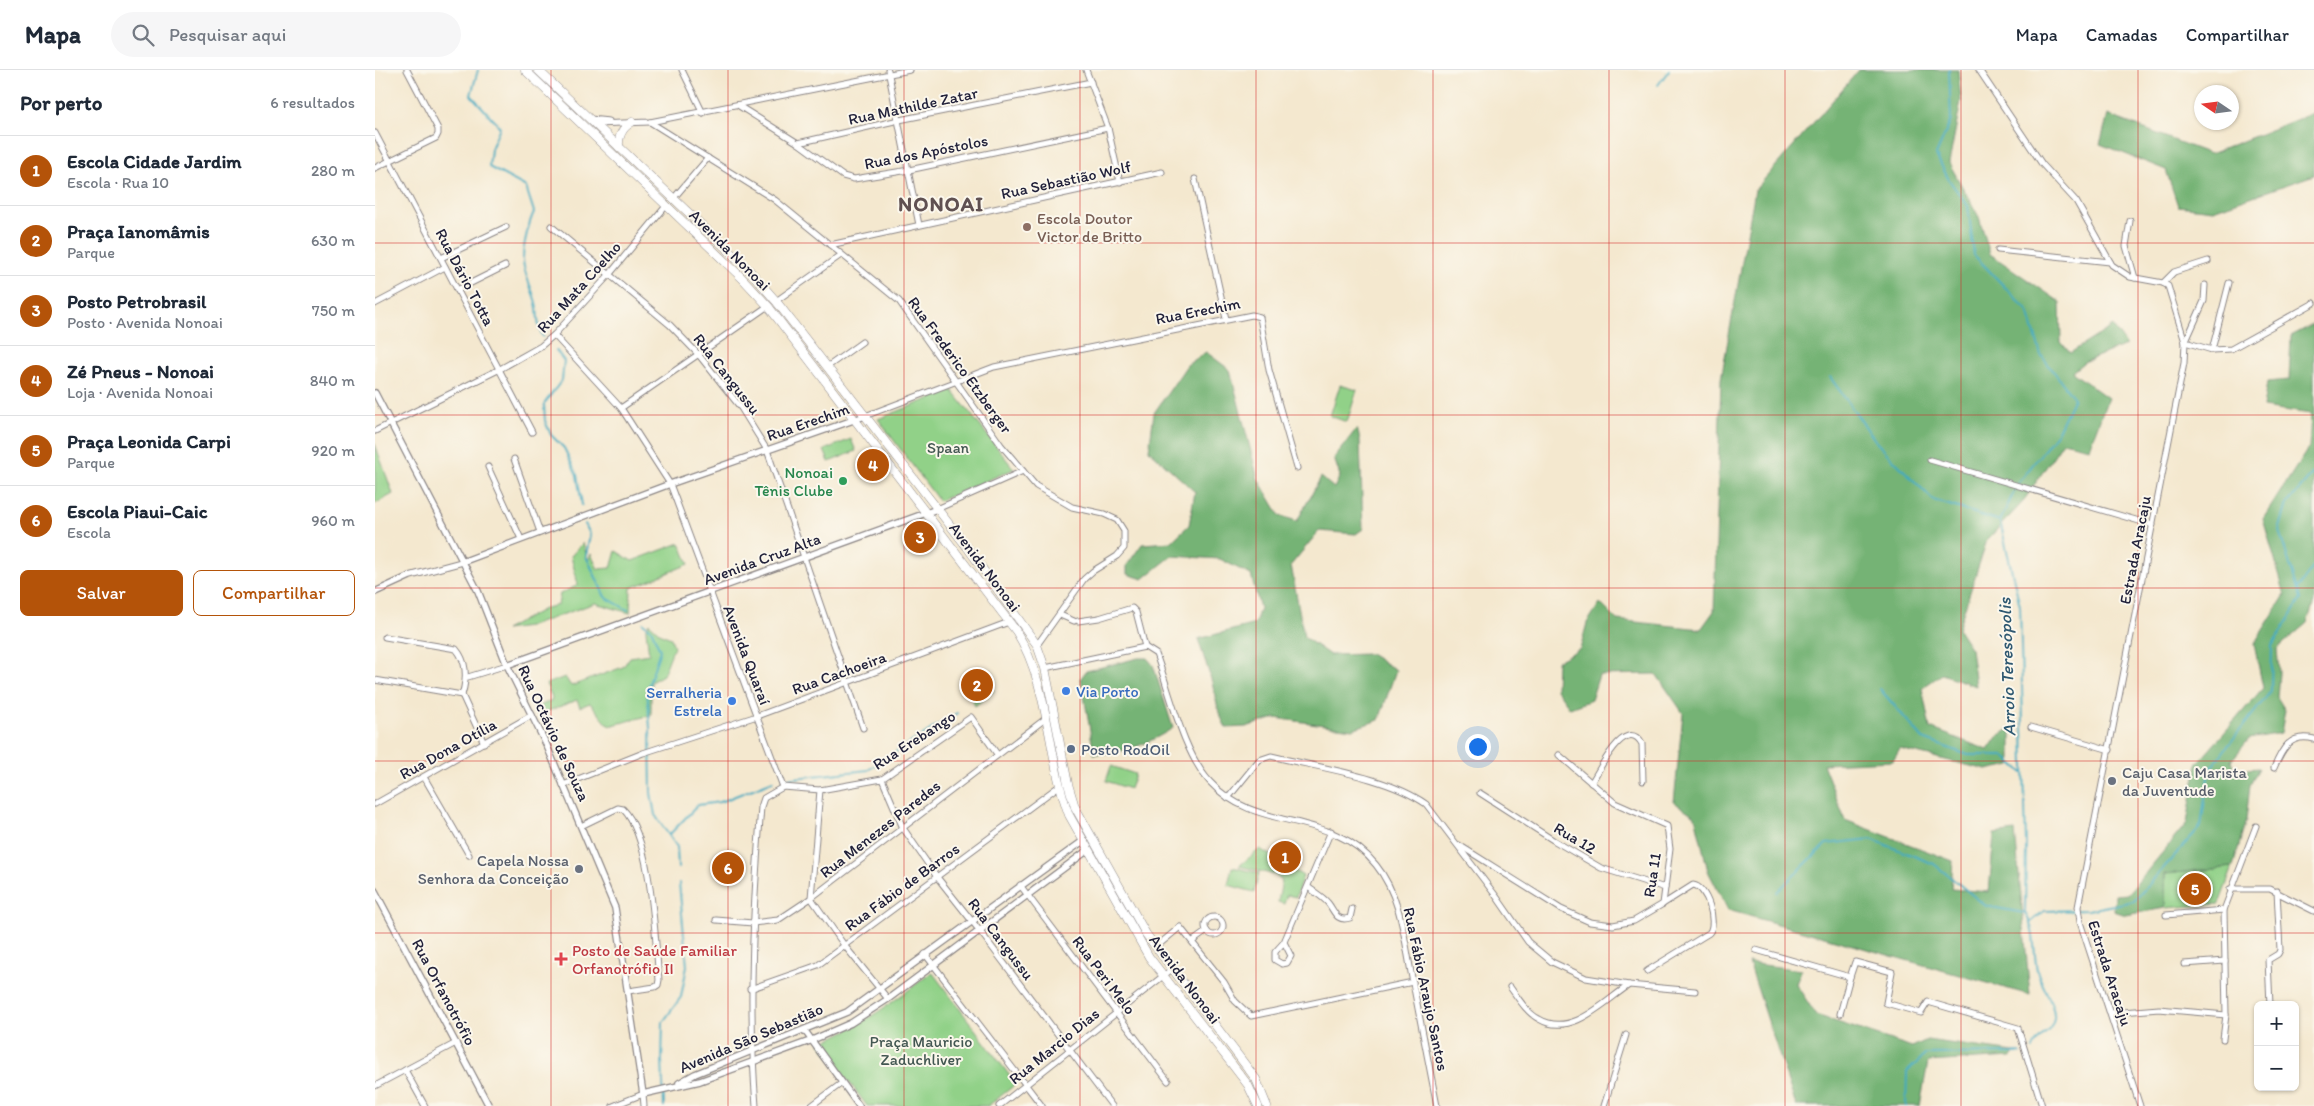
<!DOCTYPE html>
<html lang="pt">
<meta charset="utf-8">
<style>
body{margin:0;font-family:Itim,sans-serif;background:#f6f6f7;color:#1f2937}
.controls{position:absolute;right:15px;bottom:15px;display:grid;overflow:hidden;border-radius:8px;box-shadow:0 1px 4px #0004}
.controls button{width:45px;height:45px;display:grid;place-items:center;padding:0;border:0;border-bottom:1px solid #e0e1e3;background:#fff;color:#1f2937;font:25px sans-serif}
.compass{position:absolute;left:1819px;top:15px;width:45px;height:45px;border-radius:50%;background:#fff;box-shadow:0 1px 4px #0004;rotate:283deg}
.you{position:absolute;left:1102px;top:676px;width:18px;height:18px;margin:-12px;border:4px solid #fff;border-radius:50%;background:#1a73e8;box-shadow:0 0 0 8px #1a73e833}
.badge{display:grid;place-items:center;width:32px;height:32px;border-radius:50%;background:#b45309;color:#fff;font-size:16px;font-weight:700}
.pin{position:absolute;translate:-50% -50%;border:2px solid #fff;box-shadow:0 1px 5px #0006}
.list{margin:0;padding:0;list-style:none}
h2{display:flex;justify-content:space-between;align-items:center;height:65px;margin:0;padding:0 20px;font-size:21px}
h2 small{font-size:16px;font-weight:400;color:#747a83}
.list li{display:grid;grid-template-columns:32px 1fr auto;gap:15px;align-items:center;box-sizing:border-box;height:70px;padding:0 20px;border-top:1px solid #e0e1e3}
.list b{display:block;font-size:19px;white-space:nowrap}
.list p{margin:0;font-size:16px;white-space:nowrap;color:#747a83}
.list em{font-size:16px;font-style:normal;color:#747a83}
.actions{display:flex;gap:10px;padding:15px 20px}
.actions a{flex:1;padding:11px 0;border:1px solid #b45309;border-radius:8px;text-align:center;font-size:18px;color:#b45309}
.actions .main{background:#b45309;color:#fff}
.icon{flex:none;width:28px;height:28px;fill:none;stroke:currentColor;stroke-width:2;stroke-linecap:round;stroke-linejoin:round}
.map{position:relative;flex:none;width:1939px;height:1036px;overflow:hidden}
header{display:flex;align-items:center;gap:30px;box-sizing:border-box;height:70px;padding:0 25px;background:#fff;border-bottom:1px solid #e0e1e3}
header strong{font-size:24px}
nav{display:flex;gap:28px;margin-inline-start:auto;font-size:18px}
.search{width:350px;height:45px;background:#f6f6f7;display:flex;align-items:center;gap:12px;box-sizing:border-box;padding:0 18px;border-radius:28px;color:#747a83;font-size:19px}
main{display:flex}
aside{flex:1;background:#fff}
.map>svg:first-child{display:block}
.green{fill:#91d188;stroke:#5a7a62}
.forest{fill:#74b374;stroke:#4b6a58}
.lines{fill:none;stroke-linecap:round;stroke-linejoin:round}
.stream{stroke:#41aac1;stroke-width:2}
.minor-casing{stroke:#8b8585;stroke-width:7}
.tertiary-casing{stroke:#8b8585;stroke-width:8}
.primary-casing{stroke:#8b8585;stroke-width:9}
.minor{stroke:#fff;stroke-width:5}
.tertiary{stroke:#fff;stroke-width:5.5}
.primary{stroke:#fff;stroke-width:8}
.grid{fill:none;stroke:#d62828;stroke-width:1;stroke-opacity:0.55}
.education-dot{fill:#8d6e63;stroke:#fbf7ec;stroke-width:2}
.leisure-dot{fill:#2e9e5b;stroke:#fbf7ec;stroke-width:2}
.shop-dot{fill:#3f7fe0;stroke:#fbf7ec;stroke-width:2}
.service-dot{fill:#5c6f8a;stroke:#fbf7ec;stroke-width:2}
.worship-dot{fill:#6b7280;stroke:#fbf7ec;stroke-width:2}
.health-dot{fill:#e0444e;stroke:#fbf7ec;stroke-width:2}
.labels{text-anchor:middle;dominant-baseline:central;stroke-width:4;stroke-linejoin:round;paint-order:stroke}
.street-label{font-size:16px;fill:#22223b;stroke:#fbf7ec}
.education-label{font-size:16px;fill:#785e54;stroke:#fbf7ec;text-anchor:start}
.park-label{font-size:16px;fill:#435752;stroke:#fbf7ec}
.leisure-label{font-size:16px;fill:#27864d;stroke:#fbf7ec;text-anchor:end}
.shop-label{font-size:16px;fill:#366cbe;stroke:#fbf7ec;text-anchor:start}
.service-label{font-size:16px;fill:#4e5e75;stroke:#fbf7ec;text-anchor:start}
.worship-label{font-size:16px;fill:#5b616d;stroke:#fbf7ec;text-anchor:start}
.health-label{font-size:16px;fill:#be3a42;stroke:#fbf7ec;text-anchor:start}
.water-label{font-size:18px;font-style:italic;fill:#2e5871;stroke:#fbf7ec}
.district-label{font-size:21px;font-weight:bold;letter-spacing:1px;fill:#5f5051;stroke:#fbf7ec}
</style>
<header>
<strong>Mapa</strong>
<div class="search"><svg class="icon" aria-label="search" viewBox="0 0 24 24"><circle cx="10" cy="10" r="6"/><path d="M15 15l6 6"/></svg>Pesquisar aqui</div>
<nav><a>Mapa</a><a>Camadas</a><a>Compartilhar</a></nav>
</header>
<main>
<aside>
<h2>Por perto<small>6 resultados</small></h2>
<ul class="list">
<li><span class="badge">1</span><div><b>Escola Cidade Jardim</b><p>Escola · Rua 10</p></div><em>280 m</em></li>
<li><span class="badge">2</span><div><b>Praça Ianomâmis</b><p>Parque</p></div><em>630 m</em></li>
<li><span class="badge">3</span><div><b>Posto Petrobrasil</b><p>Posto · Avenida Nonoai</p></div><em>750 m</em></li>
<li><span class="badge">4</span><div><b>Zé Pneus - Nonoai</b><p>Loja · Avenida Nonoai</p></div><em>840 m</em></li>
<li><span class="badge">5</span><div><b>Praça Leonida Carpi</b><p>Parque</p></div><em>920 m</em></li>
<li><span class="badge">6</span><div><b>Escola Piaui-Caic</b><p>Escola</p></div><em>960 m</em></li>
</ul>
<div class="actions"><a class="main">Salvar</a><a>Compartilhar</a></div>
</aside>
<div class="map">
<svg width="1939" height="1036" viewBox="0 0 1939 1036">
<rect width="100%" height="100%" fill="#fbf7ec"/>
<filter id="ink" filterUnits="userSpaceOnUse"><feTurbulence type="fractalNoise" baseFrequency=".02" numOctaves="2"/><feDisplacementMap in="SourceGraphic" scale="10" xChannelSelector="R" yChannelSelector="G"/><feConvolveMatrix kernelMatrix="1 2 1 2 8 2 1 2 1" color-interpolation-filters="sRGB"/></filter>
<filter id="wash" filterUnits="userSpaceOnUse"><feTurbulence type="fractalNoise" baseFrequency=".0096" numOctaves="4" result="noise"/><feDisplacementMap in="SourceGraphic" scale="20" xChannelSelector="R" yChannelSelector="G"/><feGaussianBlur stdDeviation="1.12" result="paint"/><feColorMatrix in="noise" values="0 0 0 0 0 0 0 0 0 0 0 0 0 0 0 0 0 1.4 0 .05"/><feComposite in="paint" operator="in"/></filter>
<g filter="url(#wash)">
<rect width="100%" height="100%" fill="#f4e8cf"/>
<!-- green -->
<g class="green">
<path d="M965 315 982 320 972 352 955 346Z"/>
<path d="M577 320 639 399 564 431 503 349Z"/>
<path d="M476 369 481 381 454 392 449 380Z"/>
<path d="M0 374 18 424 0 434Z"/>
<path d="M208 473 213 490 216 484 223 499 236 498 241 481 257 491 305 473 314 494 256 518 255 543 220 533 153 557 130 560 171 538 183 535 185 524 203 515 196 486Z"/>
<path d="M274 553 286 564 296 568 299 577 288 605 276 612V645L234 656 215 633 205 637 202 630 163 645 159 638 176 631 177 627 171 614 190 607 196 616 248 597 255 587 274 584 271 560Z"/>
<path d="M603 597 619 621 600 636 586 609Z"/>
<path d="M736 696 760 704 755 719 731 711Z"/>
<path d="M885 779 928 806 921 827 912 825 909 834 903 832 907 811 900 805 864 796Z"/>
<path d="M857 797 884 803 879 822 853 815Z"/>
<path d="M1858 797 1844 834 1790 838V804Z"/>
<path d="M557 902 641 1014 613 1036H492L445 973C487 956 521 930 557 902Z"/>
</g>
<!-- forest -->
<g class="forest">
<path d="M1484 0H1583L1586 31 1574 93 1604 147 1615 184 1685 232 1686 272 1695 283 1738 256 1751 275 1709 292 1697 302 1733 328 1714 378 1688 372 1647 433 1612 470 1583 559 1596 579 1601 616 1567 604 1547 618 1555 658 1613 680 1622 667 1636 658V695L1612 700 1525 679 1518 691 1448 694 1470 750 1578 791 1576 819 1614 822 1619 764 1640 761 1655 925 1353 840 1333 801 1320 746 1299 732 1308 643 1281 604 1224 605 1216 630 1195 638 1181 619 1182 591 1205 579 1212 553 1225 533 1242 550 1326 559 1339 541 1346 309 1380 120Z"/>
<path d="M1939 40V105L1838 140 1803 136 1791 100 1725 74 1733 45 1835 84 1938 43Z"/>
<path d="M1939 254V532L1932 553 1902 579 1904 603 1902 627 1910 640 1906 663 1874 669 1856 691 1860 700 1884 698 1875 715 1871 750 1858 797 1790 804V838L1751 845 1739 841 1740 825 1753 824 1812 753 1822 694 1888 618 1879 574 1910 525 1888 449 1934 377 1936 344 1888 337 1892 312 1914 310 1916 266Z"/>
<path d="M831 282 855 300 883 409 905 446 922 451 946 407 959 418 965 406 959 388 982 358 985 370 988 459 981 464 944 461 916 495 929 567 955 585 995 584 1021 600 1004 650 977 659 900 648 871 657 851 658 844 643 837 612 823 569 880 554 885 538 876 505 845 489 797 486 768 509 752 504V495L767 474 796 472 814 455 820 422 774 380 779 343 812 295Z"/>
<path d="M763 588H772L778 595 798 658C773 674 748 684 719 684L706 608 711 601Z"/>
<path d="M1374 893 1426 900 1421 914 1441 945 1537 977 1552 970 1639 982 1637 987 1553 992 1545 1036H1421Z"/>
</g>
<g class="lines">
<!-- stream -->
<g class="stream">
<path d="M103 0 96 25 125 57 116 79 114 97 151 117 159 142C154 152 148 176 148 188 147 200 158 220 161 233 164 245 161 256 168 267"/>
<path d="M1574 0 1576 50 1561 85 1574 110 1593 136 1599 185 1653 241 1666 285 1699 328 1682 363 1643 414 1625 451 1645 536 1651 774 1650 843C1661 860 1658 881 1662 900 1665 913 1681 936 1679 948 1678 963 1662 965 1658 979"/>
<path d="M1283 15 1294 0"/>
<path d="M181 280 189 291 187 310 169 334 170 351 176 365 189 378 202 405 207 435"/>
<path d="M1455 307 1502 373 1558 430 1625 451"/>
<path d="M210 454 215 464 211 486 230 527 253 540"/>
<path d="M1923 518 1939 496"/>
<path d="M268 553 276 559 285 580 272 620 275 658 276 723 280 745 302 777 303 798"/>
<path d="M1505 619 1548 669 1593 685H1628L1648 703"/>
<path d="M410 709 493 700 582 643"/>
<path d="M295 764 323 735 345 732 398 711"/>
<path d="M1402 822 1451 774 1496 769 1559 794 1611 836 1649 843"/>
<path d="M1656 852 1669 841 1713 840 1759 831 1826 756 1834 700 1896 621 1897 576 1926 529 1904 461 1912 434 1939 402"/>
<path d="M289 1036 287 990 288 952 306 927 312 896 304 813"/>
<path d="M1531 1036 1532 1002 1551 984 1646 983"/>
</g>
</g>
</g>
<g filter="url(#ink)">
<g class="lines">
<!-- minor casing -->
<g class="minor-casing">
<g id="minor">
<path d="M307 0 328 43"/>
<path d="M513 0 544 155"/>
<path d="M711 0 733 58 745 112"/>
<path d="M1604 0 1667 94 1701 131 1737 195 1755 207 1788 213 1793 216 1810 272 1809 293 1703 837 1705 852 1765 1036"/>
<path d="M364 36 423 73 468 106 479 109 534 100 733 58"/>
<path d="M215 49 234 51"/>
<path d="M275 52 400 130 524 231 626 375 661 416 697 437 729 444 742 450 749 461V478L742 486 718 501 709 509 662 575"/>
<path d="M220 54 275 52 535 0"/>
<path d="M0 63 157 362"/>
<path d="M423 73 524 50 716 12"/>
<path d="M0 98 61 68 63 64V59L32 0"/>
<path d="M820 109 851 249"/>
<path d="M298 129 333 88"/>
<path d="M1755 151 1751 176 1760 208"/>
<path d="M176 156 295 255 323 284 366 338 392 380 488 658"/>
<path d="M455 175 787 102"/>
<path d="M1623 180 1735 192"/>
<path d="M66 188 131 157"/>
<path d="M1788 213 1799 202 1833 191"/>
<path d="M82 220 130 196"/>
<path d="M401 231 466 185"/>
<path d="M0 234 70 197"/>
<path d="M179 265 246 338 295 414 408 717"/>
<path d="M1811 271 1829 231 1830 215"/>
<path d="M1810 272 1837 280 1856 279 1939 233"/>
<path d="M1837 280 1854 213"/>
<path d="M452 297 487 272"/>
<path d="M246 338 393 236"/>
<path d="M490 346 619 297 877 245 885 247 894 300 922 398"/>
<path d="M0 361 125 299 166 276 179 265 234 205 291 136"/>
<path d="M139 389 165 462"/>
<path d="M1555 390 1778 455"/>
<path d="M113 397 146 469"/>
<path d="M562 439 648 401"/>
<path d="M685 545 699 551"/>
<path d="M703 551 724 548 757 538 761 542 770 577"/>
<path d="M10 567 81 579C93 593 92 609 87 625L109 673"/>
<path d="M770 577 781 584C795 622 808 683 835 712 882 764 956 738 1001 795 1027 827 1030 874 1038 913 1046 954 1054 995 1062 1036"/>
<path d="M670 598 770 577"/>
<path d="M93 607 132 595"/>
<path d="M0 610 87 625"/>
<path d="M1656 657 1735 680"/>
<path d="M1899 698C1907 679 1915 663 1939 669"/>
<path d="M49 707 94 785"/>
<path d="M507 709 528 758 562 807 604 860 737 1036"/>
<path d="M1216 713C1224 701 1251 644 1267 674L1268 711"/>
<path d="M188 715 268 683 382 646 634 552"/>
<path d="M445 720 436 828 469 875 513 929"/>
<path d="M1105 723 1178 770 1226 798 1290 818"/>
<path d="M853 728 884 690 896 686C944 698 1011 706 1051 734L1121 826 1153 872 1177 892 1211 908 1254 915 1320 921"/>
<path d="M0 734 157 645"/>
<path d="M206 756 243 738 248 739C277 768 280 869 284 910L283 915 280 917 253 921"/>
<path d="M1084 775 1186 839 1215 852 1238 855 1259 851 1288 834 1295 779 1292 756 1240 733 1184 685"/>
<path d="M645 815 793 1011"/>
<path d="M933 817C939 822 948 827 953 833 960 842 961 852 975 848L977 839"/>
<path d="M1855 819H1895L1939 841"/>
<path d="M1791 845 1849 840"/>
<circle cx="839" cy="856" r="9"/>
<path d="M341 850 378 853 403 850 436 828 670 649"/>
<path d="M818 871 832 861"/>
<path d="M909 872 916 886 912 893 907 894 900 890V882L909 872 956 761"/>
<path d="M781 877 805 857 849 912 860 931 876 946 1038 912"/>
<path d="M1381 880 1475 907 1480 892 1517 902 1511 933 1546 943 1553 932 1643 958 1667 1036"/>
<path d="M550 884 667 1036"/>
<path d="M1809 894 1850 891"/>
<path d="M1272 901 1334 863C1343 853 1332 816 1318 815L1288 834"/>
<path d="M1135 917C1143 928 1152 943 1164 949 1196 968 1229 932 1254 915"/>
<path d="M375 919 443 895 684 716"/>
<path d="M1895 935 1893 890 1903 884 1905 880 1902 821"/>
<path d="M1735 943 1784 939 1851 945"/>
<path d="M1465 944 1475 907"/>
<path d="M1848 969 1851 945 1849 840 1881 756"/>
<path d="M30 1000 50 1036"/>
<path d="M0 1016 81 973"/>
<path d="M238 1036 268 1024 269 1036"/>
<path d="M381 1036C373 936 378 837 386 737L389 728 408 717 445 720 507 709 596 647 622 684"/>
<path d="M436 1036 467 1013"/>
<path d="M624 1036 797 899"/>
<path d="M1229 1036 1251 965"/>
</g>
</g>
<!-- tertiary casing -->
<g class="tertiary-casing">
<g id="tertiary">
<path d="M0 323 103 521 132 595 172 676 240 838 268 1024 325 1011 435 971 476 953 513 929 713 780"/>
<path d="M0 522 35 506 87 492 295 414 490 346"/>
<path d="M132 595 562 439"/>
<path d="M0 821 114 1036"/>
<path d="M430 961 484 1036"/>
<path d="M304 1013 320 1004 472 942 708 771"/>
</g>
</g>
<!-- primary casing -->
<g class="primary-casing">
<g id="primary">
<path d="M150 0 367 208 393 236 641 561C675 616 672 686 694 745L774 887 873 1015 883 1036"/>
<path d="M163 0 374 200 401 231 592 477 662 575 670 598 693 714 700 737 771 864 881 1009 892 1036"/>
<path d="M244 77C243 66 247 58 257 52"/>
</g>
</g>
<!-- minor -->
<use href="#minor" class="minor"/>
<!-- tertiary -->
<use href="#tertiary" class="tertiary"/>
<!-- primary -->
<use href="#primary" class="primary"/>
</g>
</g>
<!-- grid -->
<path class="grid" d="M176 0V1036M353 0V1036M529 0V1036M705 0V1036M881 0V1036M1058 0V1036M1234 0V1036M1410 0V1036M1586 0V1036M1763 0V1036M0 173H1939M0 345H1939M0 518H1939M0 691H1939M0 863H1939"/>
<!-- markers -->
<circle class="education-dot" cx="652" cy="157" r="5"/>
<circle class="leisure-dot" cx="468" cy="411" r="5"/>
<g class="shop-dot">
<circle cx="691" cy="621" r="5"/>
<circle cx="357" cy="631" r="5"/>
</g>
<circle class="service-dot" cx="696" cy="679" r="5"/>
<g class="worship-dot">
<circle cx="1737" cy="711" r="5"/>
<circle cx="204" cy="799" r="5"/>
</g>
<path class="health-dot" d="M183.5 881.5h5v5h5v5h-5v5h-5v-5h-5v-5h5z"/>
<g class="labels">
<!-- street labels -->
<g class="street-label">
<text transform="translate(538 36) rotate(-12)">Rua Mathilde Zatar</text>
<text transform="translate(551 82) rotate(-11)">Rua dos Apóstolos</text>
<text transform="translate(691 110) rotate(-12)">Rua Sebastião Wolf</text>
<text transform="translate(355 180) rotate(45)">Avenida Nonoai</text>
<text transform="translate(90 207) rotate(62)">Rua Dário Totta</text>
<text transform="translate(204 217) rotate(-48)">Rua Mata Coelho</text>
<text transform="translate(823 241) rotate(-11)">Rua Erechim</text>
<text transform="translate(585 295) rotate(54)">Rua Frederico Etzberger</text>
<text transform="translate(352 304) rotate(52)">Rua Cangussu</text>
<text transform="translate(433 352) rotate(-19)">Rua Erechim</text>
<text transform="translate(1760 480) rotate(-79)">Estrada Aracaju</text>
<text transform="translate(387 489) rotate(-20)">Avenida Cruz Alta</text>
<text transform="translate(610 497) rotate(53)">Avenida Nonoai</text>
<text transform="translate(372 585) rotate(69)">Avenida Quaraí</text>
<text transform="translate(464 603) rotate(-20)">Rua Cachoeira</text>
<text transform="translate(179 663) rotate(65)">Rua Octávio de Souza</text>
<text transform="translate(539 670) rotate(-33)">Rua Erebango</text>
<text transform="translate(73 679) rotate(-29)">Rua Dona Otília</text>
<text transform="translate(505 759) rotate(-38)">Rua Menezes Paredes</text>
<text transform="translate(1200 768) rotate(31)">Rua 12</text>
<text transform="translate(1277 805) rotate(-81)">Rua 11</text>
<text transform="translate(527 817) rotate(-36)">Rua Fábio de Barros</text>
<text transform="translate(626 869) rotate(53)">Rua Cangussu</text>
<text transform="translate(1735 903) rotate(72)">Estrada Aracaju</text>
<text transform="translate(729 905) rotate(53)">Rua Peri Melo</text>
<text transform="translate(810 909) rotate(53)">Avenida Nonoai</text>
<text transform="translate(1051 919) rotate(78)">Rua Fábio Araujo Santos</text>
<text transform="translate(69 922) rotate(62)">Rua Orfanotrófio</text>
<text transform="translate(376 968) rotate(-23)">Avenida São Sebastião</text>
<text transform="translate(679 976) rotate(-39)">Rua Marcio Dias</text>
</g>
<!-- education labels -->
<g class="education-label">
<text x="662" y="148">Escola Doutor<tspan x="662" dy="18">Victor de Britto</tspan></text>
</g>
<!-- park labels -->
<g class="park-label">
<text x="573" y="377">Spaan</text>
<text x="546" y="971">Praça Mauricio<tspan x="546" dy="18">Zaduchliver</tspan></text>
</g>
<!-- leisure labels -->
<g class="leisure-label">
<text x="458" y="402">Nonoai<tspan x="458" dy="18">Tênis Clube</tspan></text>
</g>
<!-- shop labels -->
<g class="shop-label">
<text x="701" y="621">Via Porto</text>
<text x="347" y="622" text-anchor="end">Serralheria<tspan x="347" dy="18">Estrela</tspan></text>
</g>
<!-- service labels -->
<g class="service-label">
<text x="706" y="679">Posto RodOil</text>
</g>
<!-- worship labels -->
<g class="worship-label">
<text x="1747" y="702">Caju Casa Marista<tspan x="1747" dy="18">da Juventude</tspan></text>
<text x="194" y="790" text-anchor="end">Capela Nossa<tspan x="194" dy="18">Senhora da Conceição</tspan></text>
</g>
<!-- health labels -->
<g class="health-label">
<text x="197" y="880">Posto de Saúde Familiar<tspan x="197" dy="18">Orfanotrófio II</tspan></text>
</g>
<!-- water labels -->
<g class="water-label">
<text transform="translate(1632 597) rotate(-92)">Arroio Teresópolis</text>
</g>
<!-- district labels -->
<g class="district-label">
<text x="566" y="133">NONOAI</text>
</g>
</g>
</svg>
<div class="controls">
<button>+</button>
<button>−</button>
</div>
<svg class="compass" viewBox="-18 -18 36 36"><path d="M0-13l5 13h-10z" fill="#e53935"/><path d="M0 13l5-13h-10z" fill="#747a83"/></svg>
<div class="you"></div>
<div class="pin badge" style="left:910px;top:787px">1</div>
<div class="pin badge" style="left:602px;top:615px">2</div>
<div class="pin badge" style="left:545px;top:467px">3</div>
<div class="pin badge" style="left:498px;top:395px">4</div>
<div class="pin badge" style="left:1820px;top:819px">5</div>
<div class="pin badge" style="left:353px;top:798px">6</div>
</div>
</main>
